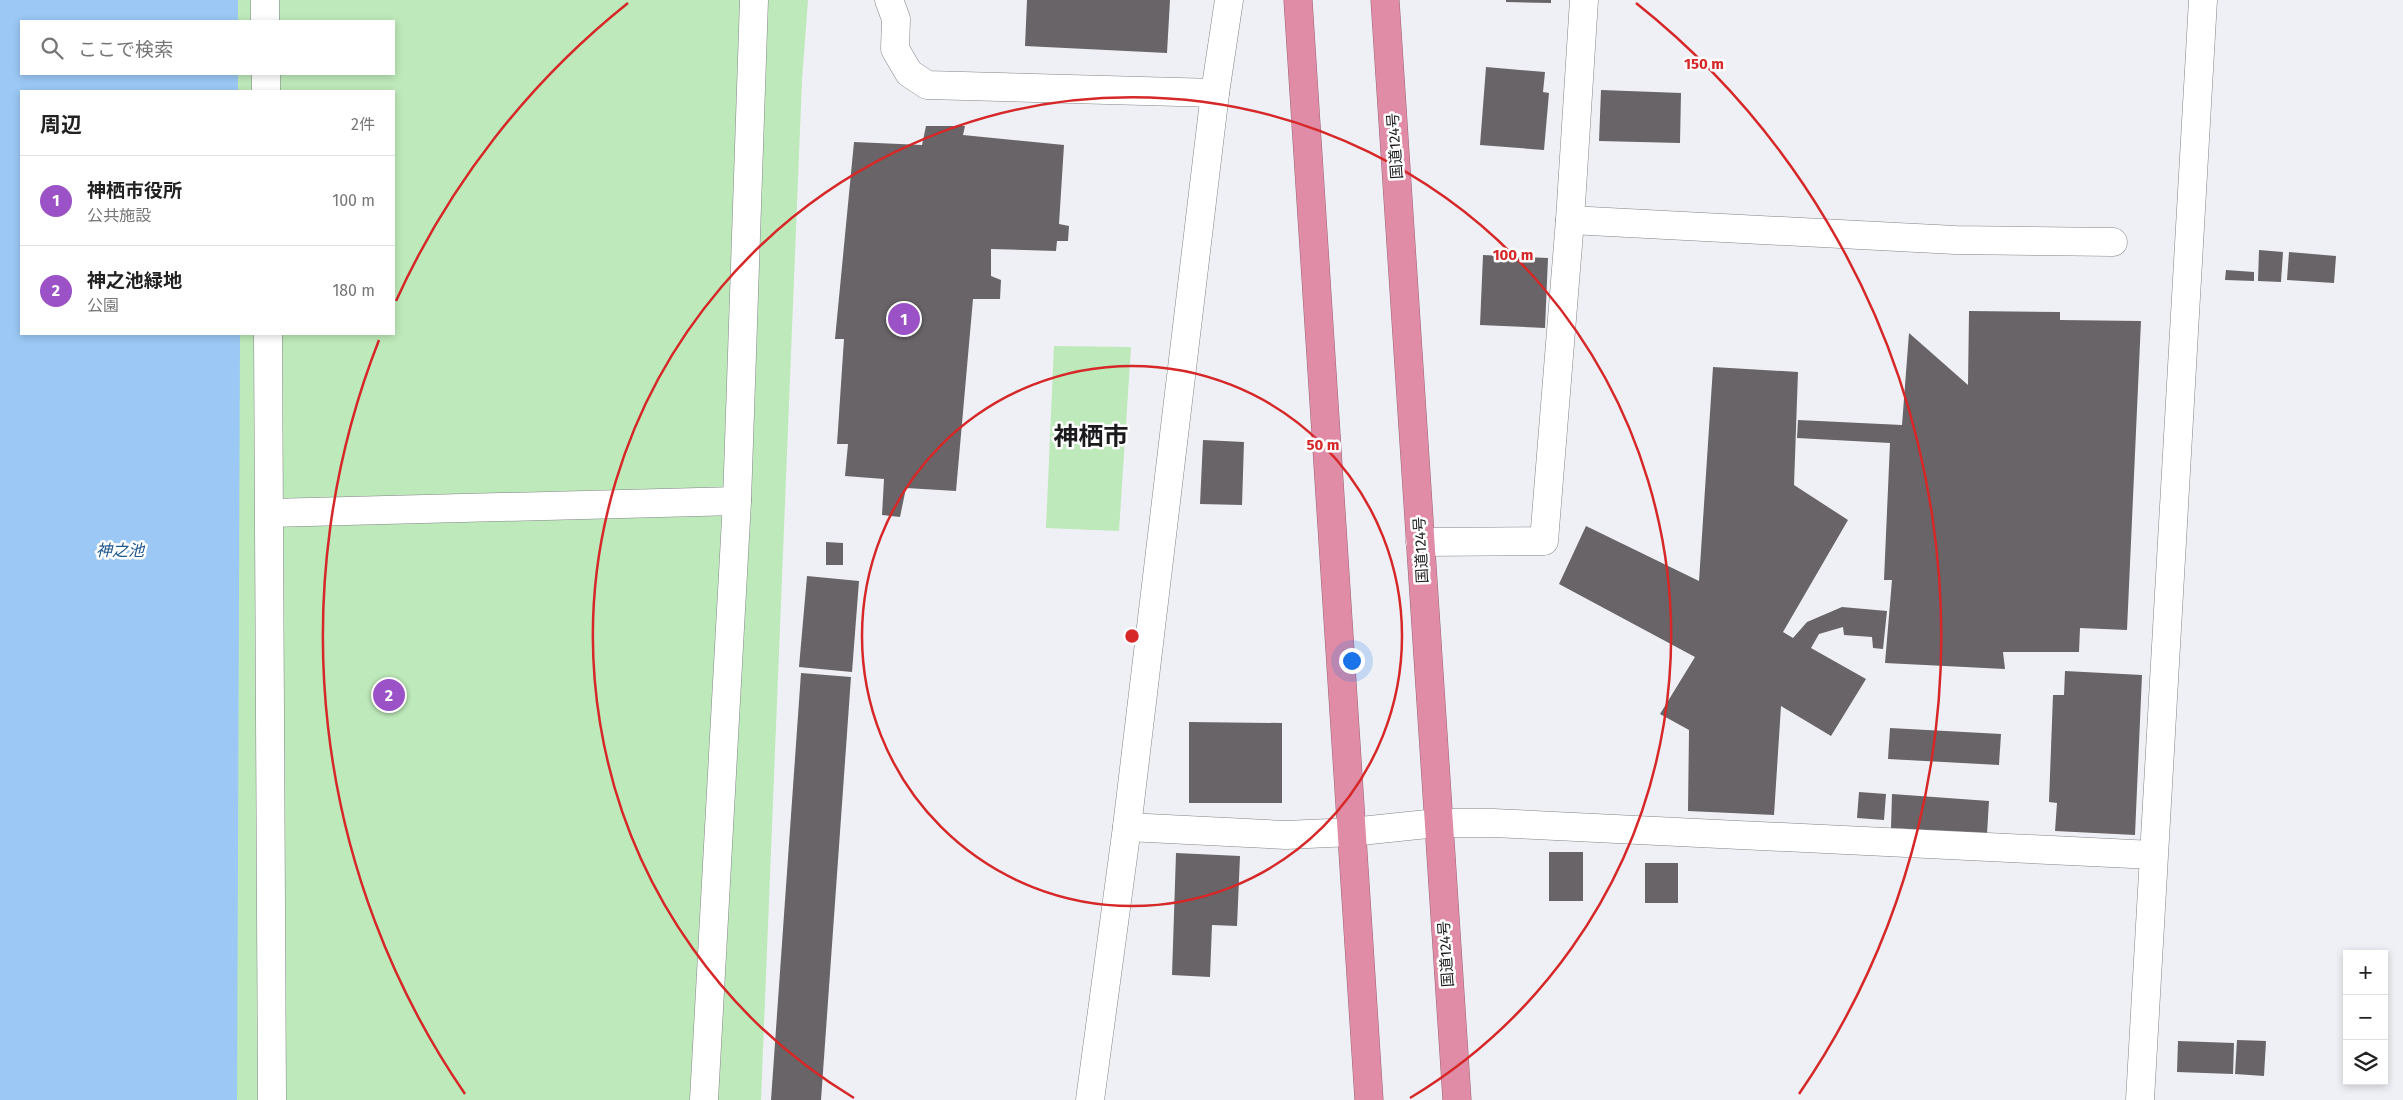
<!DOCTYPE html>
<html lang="ja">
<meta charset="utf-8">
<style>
body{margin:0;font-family:"Fira Sans","Noto Sans JP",sans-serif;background:#f2f2f2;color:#222}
.controls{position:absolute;right:15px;bottom:15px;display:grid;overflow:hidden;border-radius:0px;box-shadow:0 2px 8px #0003}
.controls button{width:45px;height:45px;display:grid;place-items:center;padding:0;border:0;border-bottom:1px solid #e0e0e0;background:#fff;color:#222;font:25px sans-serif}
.you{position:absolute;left:1351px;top:660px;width:18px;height:18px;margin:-12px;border:4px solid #fff;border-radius:50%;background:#1a73e8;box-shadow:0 0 0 8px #1a73e833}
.badge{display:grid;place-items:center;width:32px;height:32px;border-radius:50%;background:#9a52c6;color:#fff;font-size:16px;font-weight:700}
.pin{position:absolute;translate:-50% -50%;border:2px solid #fff;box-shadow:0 1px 5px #0006}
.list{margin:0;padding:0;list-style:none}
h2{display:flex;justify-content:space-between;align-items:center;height:65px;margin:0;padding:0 20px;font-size:21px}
h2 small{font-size:16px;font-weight:400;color:#767676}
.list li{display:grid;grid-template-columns:32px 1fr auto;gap:15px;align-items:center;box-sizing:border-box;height:90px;padding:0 20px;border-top:1px solid #e0e0e0}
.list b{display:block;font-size:19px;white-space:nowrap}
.list p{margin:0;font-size:16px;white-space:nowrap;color:#767676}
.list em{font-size:16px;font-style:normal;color:#767676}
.icon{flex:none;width:28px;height:28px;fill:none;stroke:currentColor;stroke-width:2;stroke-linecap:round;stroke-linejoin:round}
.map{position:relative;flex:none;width:2403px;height:1100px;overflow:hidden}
.search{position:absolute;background:#fff;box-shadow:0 2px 8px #0003;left:20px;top:20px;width:375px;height:55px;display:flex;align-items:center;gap:12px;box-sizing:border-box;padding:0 18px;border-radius:0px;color:#767676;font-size:19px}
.panel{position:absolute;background:#fff;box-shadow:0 2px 8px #0003;left:20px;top:90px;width:375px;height:245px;border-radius:0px}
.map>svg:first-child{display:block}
.green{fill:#bee9ba;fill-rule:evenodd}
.water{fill:#9bc8f5}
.building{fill:#686467}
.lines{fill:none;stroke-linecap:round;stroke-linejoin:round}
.minor-casing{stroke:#838488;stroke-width:29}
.highway-casing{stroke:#9b6476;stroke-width:29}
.minor{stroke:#fff;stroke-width:28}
.highway{stroke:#e08ca6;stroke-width:28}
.ring{fill:none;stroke:#d62828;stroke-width:2.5}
.labels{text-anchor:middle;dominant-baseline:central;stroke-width:5;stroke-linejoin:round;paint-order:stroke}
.street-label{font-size:15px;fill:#1b1b1d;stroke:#fefeff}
.water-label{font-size:16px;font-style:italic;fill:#1f588c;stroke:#fefeff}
.town-label{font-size:25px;font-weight:bold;fill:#1b1b1d;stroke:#fefeff}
.centre{fill:#d62828;stroke:#fefeff;stroke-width:2.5}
.ring-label{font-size:15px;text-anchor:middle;font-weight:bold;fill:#d62828;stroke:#fefeff;stroke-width:5;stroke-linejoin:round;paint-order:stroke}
</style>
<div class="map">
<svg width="2403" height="1100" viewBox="0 0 2403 1100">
<rect width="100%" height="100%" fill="#eff0f5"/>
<!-- green -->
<g class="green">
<path d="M0 0H808L802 80 761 1100H0ZM21 21H394V74H21ZM21 91H394V334H21Z"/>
<path d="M1054 346 1131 347 1119 531 1046 528Z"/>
</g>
<!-- water -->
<path class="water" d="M0 0H238V21H21V74H238V91H21V334H240L237 1100H0Z"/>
<!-- building -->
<g class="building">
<path d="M1027 0H1170L1167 53 1025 46Z"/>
<path d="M1506 0H1551V3L1506 2Z"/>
<path d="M1486 67 1545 72 1543 92 1549 93 1544 150 1480 145Z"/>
<path d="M1601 90 1681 93 1680 143 1599 141Z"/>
<path d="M926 126H965L963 135 1064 145 1059 224 1069 226 1068 241H1057L1056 251 991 249V276L1001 280 1000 299H973L956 491 906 488 900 517 882 515 884 479 845 476 848 444H837L844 339H835L854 142 922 145Z"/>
<path d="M2259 250 2283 252 2281 282 2258 281Z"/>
<path d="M2289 252 2336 256 2334 283 2287 280Z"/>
<path d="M1483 255 1548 258 1545 328 1480 325Z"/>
<path d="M2226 270 2254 272V281L2225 280Z"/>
<path d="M1969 311 2060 312V320L2141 321 2127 630 2080 628 2079 652H2003L2005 669 1885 663 1892 580H1884L1890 443 1797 438 1798 420 1902 425 1909 333 1968 385Z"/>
<path d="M1713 367 1798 372 1794 485 1848 520 1783 632 1793 638 1807 622 1842 607 1887 611 1883 649 1873 648 1872 637 1844 635 1843 627 1819 634 1811 648 1866 679 1831 736 1781 706 1774 815 1688 811 1689 730 1660 714 1695 657 1559 584 1586 526 1699 581Z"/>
<path d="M1203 440 1244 442 1242 505 1200 504Z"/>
<path d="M826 542 843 543V565H826Z"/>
<path d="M807 576 859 581 852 672 799 667Z"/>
<path d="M2065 671 2142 675 2135 835 2055 831 2057 803 2049 802 2053 695H2064Z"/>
<path d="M801 673 851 677 821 1100H771Z"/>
<path d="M1189 722 1282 723V803H1189Z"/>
<path d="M1890 728 2001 734 1999 765 1888 759Z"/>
<path d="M1859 792 1886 794 1884 820 1857 818Z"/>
<path d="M1892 794 1989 801 1987 834 1891 828Z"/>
<rect x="1549" y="852" width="34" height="49"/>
<path d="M1176 853 1240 856 1237 926 1212 925 1210 977 1172 975Z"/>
<rect x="1645" y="863" width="33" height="40"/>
<path d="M2237 1040 2266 1041 2264 1076 2235 1074Z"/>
<path d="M2178 1041 2234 1043 2233 1074 2177 1072Z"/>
</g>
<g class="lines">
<!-- minor casing -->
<g class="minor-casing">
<g id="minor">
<path d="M265 0V21"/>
<path d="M889 0 896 19 895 49 909 73 927 85 1215 93"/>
<path d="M266 74V91"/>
<path d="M1570 220 1955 240 2113 242"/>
<path d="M268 334 272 1100"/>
<path d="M270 513 737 501"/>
<path d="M1420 542 1544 541 1570 220 1584 0"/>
<path d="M1127 827 1286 835 1351 832 1437 823H1493L2153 855"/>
<path d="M704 1100 737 501 754 0"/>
<path d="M1090 1100 1127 827 1215 93 1229 0"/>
<path d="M2140 1100 2203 0"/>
</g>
</g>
<!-- highway casing -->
<g class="highway-casing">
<g id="highway">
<path d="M1298 0 1369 1100"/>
<path d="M1385 0 1457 1100"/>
</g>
</g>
<!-- minor -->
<use href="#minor" class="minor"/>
<!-- highway -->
<use href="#highway" class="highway"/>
</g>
<!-- distance rings -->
<g class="ring">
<circle cx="1132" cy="636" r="270"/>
<path d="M854 1098A539 539 0 1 1 1410 1098"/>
<path d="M465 1094A809 809 0 0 1 379 340M396 301A809 809 0 0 1 628 3M1636 3A809 809 0 0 1 1799 1094"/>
</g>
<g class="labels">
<!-- street labels -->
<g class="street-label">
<text transform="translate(1395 146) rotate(-94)">国道124号</text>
<text transform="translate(1421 550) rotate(-93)">国道124号</text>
<text transform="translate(1446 954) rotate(-94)">国道124号</text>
</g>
<!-- water labels -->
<g class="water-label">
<text x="120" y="550">神之池</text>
</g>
<!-- town labels -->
<g class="town-label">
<text x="1091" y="437">神栖市</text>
</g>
</g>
<circle cx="1132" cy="636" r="8" class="centre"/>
<g class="ring-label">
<text x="1704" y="69">150 m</text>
<text x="1513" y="260">100 m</text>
<text x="1323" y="450">50 m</text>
</g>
</svg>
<div class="controls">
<button>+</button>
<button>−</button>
<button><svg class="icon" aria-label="layers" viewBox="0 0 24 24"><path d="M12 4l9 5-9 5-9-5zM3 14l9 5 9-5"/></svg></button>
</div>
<div class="you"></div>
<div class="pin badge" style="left:904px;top:319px">1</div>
<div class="pin badge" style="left:389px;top:695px">2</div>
<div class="search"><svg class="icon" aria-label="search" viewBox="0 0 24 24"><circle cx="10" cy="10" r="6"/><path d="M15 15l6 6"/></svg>ここで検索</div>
<section class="panel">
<h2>周辺<small>2件</small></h2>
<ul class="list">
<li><span class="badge">1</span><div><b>神栖市役所</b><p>公共施設</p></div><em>100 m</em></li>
<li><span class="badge">2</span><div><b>神之池緑地</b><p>公園</p></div><em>180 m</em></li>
</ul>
</section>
</div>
